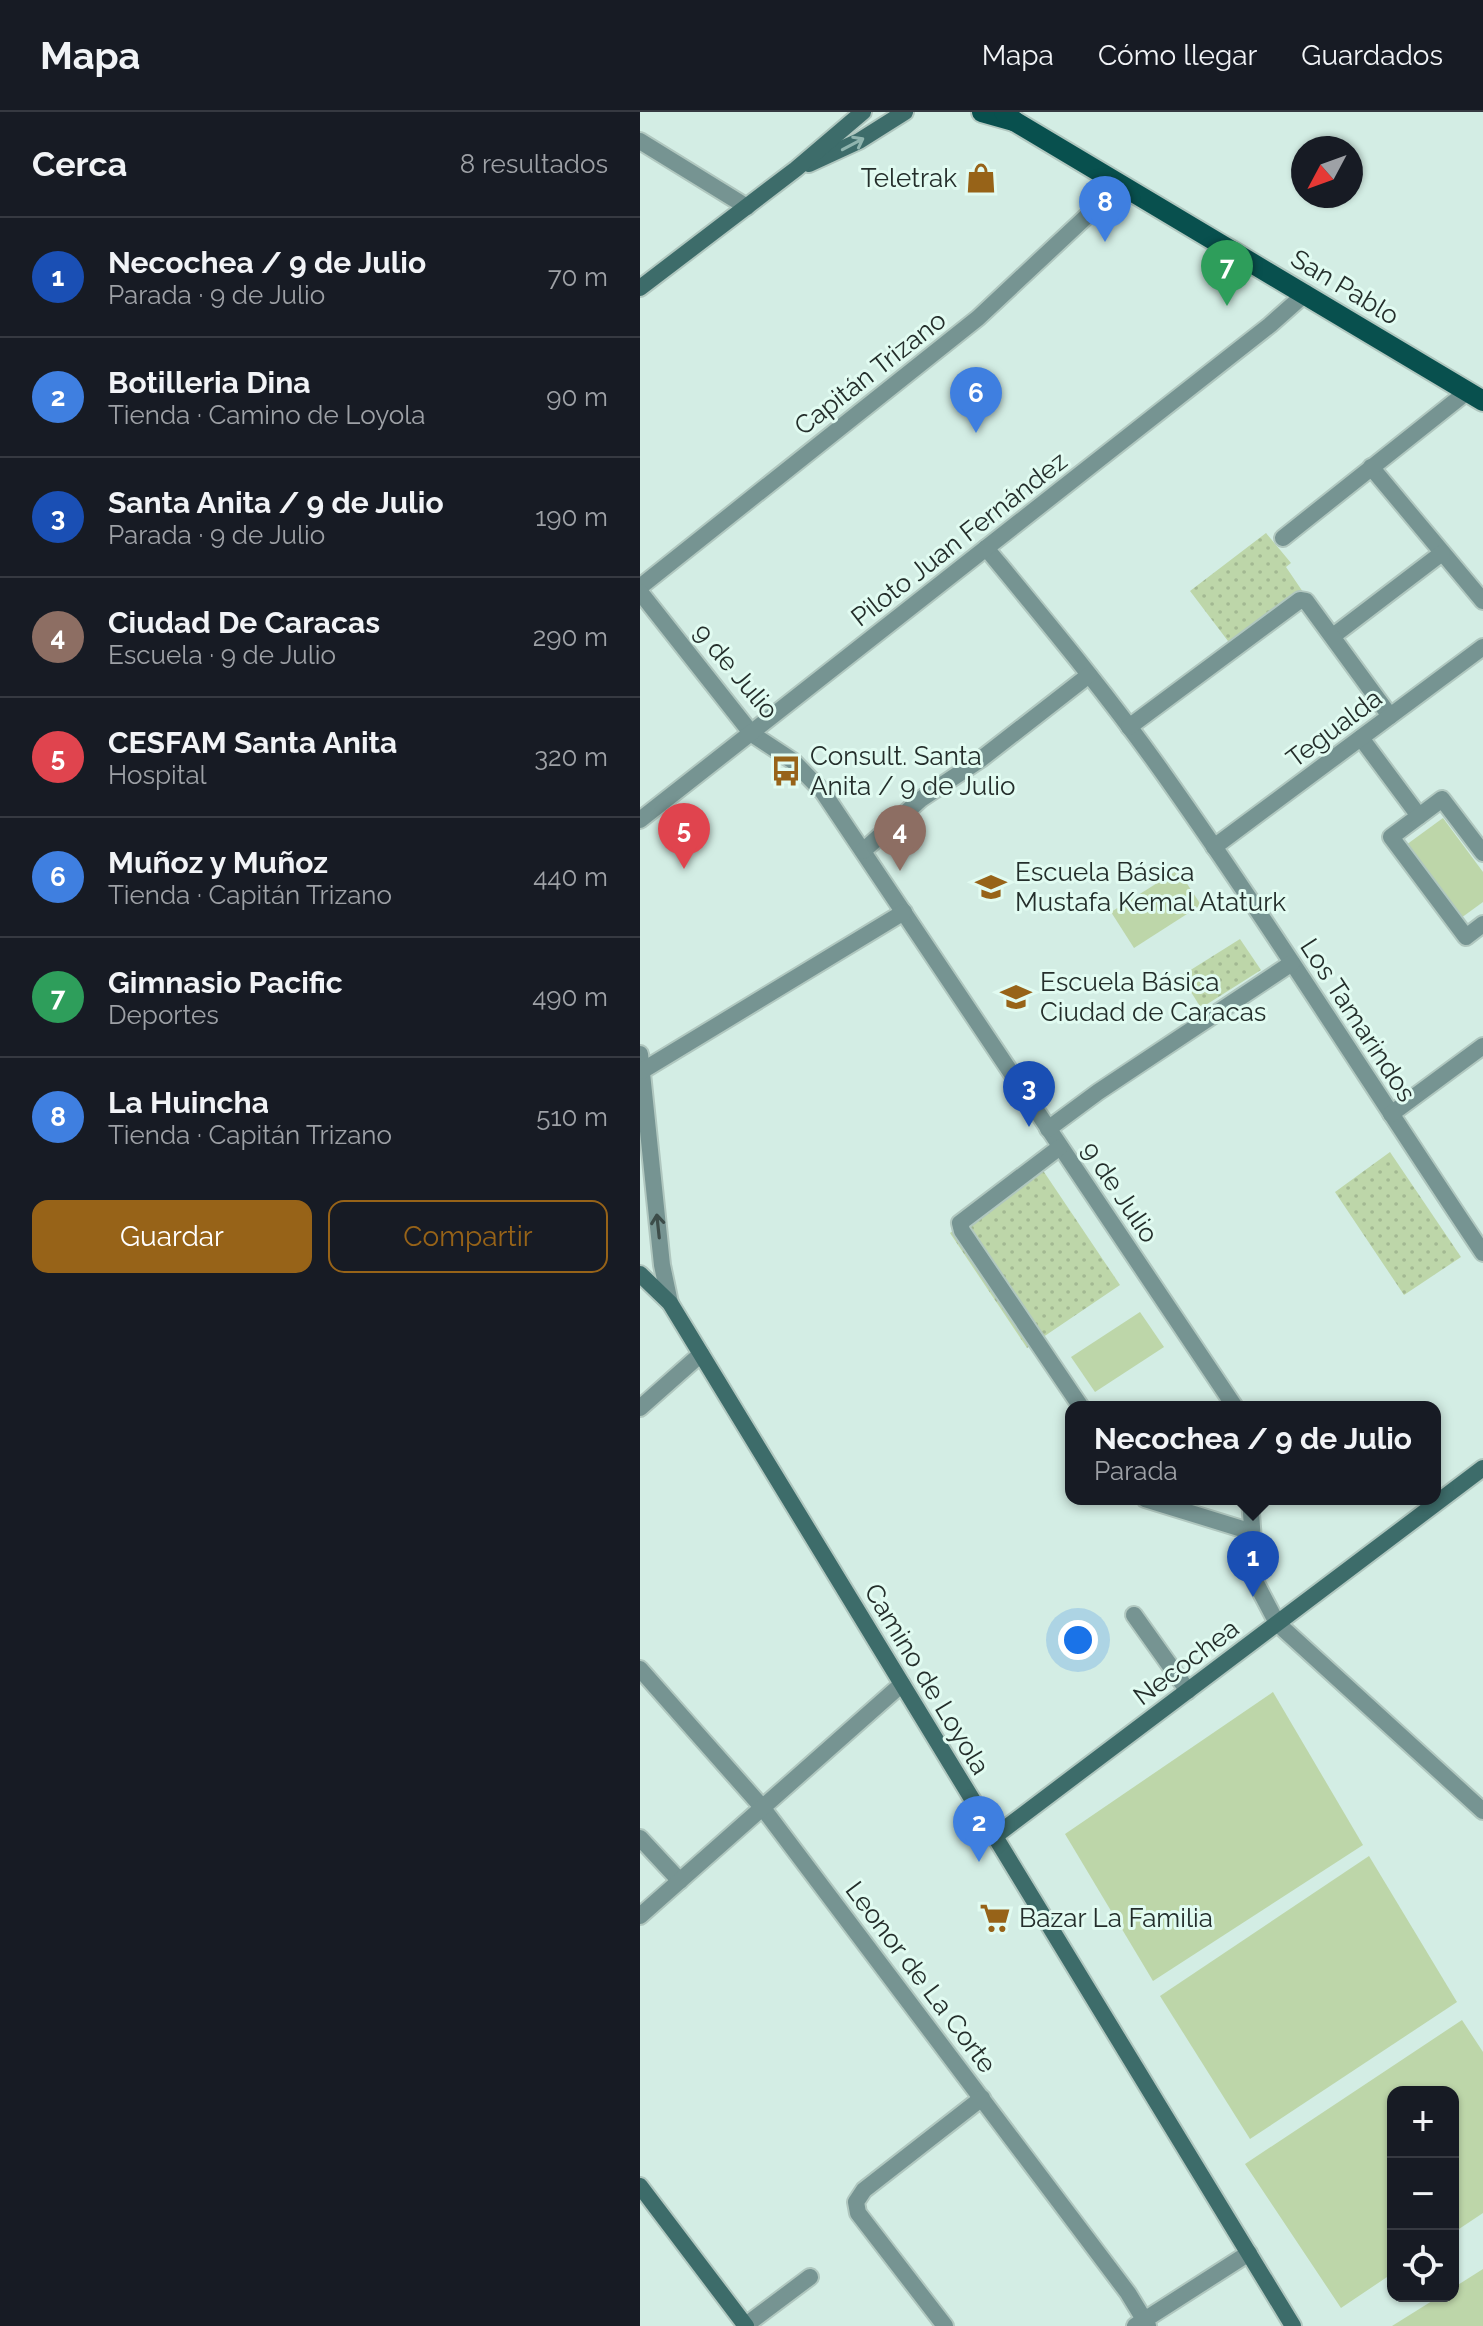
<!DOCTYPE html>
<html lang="es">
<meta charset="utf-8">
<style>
body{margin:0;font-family:Raleway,sans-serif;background:#20242c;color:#f1f3f6}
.controls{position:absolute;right:24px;bottom:24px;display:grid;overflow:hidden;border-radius:16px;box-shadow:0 2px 6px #0004}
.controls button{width:72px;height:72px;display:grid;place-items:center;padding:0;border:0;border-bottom:2px solid #363941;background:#171b24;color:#f1f3f6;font:40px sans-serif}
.compass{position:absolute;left:651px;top:24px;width:72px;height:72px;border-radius:50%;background:#171b24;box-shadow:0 2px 6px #0004;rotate:229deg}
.you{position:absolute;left:438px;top:1528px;width:28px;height:28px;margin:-20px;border:6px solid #fff;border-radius:50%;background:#1a73e8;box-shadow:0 0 0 12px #1a73e833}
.badge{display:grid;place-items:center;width:52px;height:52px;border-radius:50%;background:#976318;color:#fff;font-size:26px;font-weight:700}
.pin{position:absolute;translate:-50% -66px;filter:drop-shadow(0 2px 4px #0008)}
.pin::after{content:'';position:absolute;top:42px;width:28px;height:24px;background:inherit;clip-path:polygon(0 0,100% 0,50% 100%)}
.popup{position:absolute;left:425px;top:1289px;width:376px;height:104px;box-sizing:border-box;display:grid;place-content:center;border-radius:16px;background:#171b24;filter:drop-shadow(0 2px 6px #0005);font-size:26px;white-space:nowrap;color:#9ea1a6}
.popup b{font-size:30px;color:#f1f3f6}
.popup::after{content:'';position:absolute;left:50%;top:100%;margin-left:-16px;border:16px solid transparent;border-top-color:#171b24}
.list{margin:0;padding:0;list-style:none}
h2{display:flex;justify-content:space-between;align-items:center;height:104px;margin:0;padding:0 32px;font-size:34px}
h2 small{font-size:26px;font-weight:400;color:#9ea1a6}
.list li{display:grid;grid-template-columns:52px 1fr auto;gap:24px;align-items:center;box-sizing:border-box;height:120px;padding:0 32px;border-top:2px solid #363941}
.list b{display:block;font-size:30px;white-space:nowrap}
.list p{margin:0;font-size:26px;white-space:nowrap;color:#9ea1a6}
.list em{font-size:26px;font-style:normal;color:#9ea1a6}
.actions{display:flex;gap:16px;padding:24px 32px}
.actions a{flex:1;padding:18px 0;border:2px solid #976318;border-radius:16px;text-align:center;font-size:28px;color:#976318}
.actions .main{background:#976318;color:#fff}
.icon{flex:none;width:44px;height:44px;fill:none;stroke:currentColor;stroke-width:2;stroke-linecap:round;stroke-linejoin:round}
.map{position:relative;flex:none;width:843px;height:2214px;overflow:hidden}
header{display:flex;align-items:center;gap:48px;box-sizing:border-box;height:112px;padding:0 40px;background:#171b24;border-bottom:2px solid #363941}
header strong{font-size:38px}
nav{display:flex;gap:44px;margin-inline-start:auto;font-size:28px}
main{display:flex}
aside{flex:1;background:#171b24}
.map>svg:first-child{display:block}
.green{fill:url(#green-dots)}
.pitch{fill:#bdd6a9}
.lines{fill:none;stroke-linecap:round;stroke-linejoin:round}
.street-casing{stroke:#b0c7bf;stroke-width:20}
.secondary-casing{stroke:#b0c7bf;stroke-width:20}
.primary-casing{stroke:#b0c7bf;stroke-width:24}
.street{stroke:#769492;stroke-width:16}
.secondary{stroke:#3d6c6a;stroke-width:16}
.primary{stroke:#08504e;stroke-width:20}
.oneway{stroke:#8fb4ae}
.oneway2{stroke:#3d4d4a}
.labels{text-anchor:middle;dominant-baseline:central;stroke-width:6;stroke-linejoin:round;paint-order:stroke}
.poi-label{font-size:26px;fill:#242e2b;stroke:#e1fbf1;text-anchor:start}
.street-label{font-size:26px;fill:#242e2b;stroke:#e1fbf1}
</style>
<header>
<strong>Mapa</strong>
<nav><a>Mapa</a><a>Cómo llegar</a><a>Guardados</a></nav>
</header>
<main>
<aside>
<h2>Cerca<small>8 resultados</small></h2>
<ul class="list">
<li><span class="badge" style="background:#1a4fb4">1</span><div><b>Necochea / 9 de Julio</b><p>Parada · 9 de Julio</p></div><em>70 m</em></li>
<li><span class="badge" style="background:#3f7fe0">2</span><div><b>Botilleria Dina</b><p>Tienda · Camino de Loyola</p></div><em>90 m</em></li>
<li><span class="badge" style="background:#1a4fb4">3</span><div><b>Santa Anita / 9 de Julio</b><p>Parada · 9 de Julio</p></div><em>190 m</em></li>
<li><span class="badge" style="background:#8d6e63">4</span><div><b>Ciudad De Caracas</b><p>Escuela · 9 de Julio</p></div><em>290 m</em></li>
<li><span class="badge" style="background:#e0444e">5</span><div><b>CESFAM Santa Anita</b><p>Hospital</p></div><em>320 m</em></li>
<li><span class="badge" style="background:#3f7fe0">6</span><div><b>Muñoz y Muñoz</b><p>Tienda · Capitán Trizano</p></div><em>440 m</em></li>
<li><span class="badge" style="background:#2e9e5b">7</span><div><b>Gimnasio Pacific</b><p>Deportes</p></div><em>490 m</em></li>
<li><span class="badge" style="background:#3f7fe0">8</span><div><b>La Huincha</b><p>Tienda · Capitán Trizano</p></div><em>510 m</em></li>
</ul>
<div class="actions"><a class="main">Guardar</a><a>Compartir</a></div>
</aside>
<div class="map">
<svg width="843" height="2214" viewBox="0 0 843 2214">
<defs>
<pattern id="green-dots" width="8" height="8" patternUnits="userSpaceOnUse" patternTransform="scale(2)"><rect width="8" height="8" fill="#bdd6a9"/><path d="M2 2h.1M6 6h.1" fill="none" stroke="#a2b892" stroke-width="1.8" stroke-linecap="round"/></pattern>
</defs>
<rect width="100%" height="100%" fill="#d3ede4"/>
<!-- green -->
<g class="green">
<path d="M626 421 651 451 646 455 663 480 591 533 550 479Z"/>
<path d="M600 827 621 858 561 896 541 864Z"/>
<path d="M750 1040 821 1145 764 1183 695 1080Z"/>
<path d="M402 1057 480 1173 387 1236 310 1121Z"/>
</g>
<!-- pitch -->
<g class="pitch">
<path d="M803 706 843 760V790L821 806 766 733Z"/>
<path d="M538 758 561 793 494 836 471 800Z"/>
<path d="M500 1200 524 1235 455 1280 431 1245Z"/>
<path d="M633 1580 723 1733 513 1869 425 1722Z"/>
<path d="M729 1744 817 1890 610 2027 520 1884Z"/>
<path d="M822 1908 843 1940V2101L813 2121V1980H753V2161L701 2196 605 2052Z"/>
<path d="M843 2157V2214H752L800 2184H813V2176Z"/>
</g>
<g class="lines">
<!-- street casing -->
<g class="street-casing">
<g id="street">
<path d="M0 29 107 95"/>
<path d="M731 355 843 489"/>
<path d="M643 426 828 279"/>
<path d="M346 436C407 510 468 583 523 661 634 818 736 981 843 1141"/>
<path d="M0 475 338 206 480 73"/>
<path d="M0 480 112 622 153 649 183 680 595 1295"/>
<path d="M693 524 802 441"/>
<path d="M489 615 660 488 666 489 750 604"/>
<path d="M721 626 779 704"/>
<path d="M0 708 630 213 666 181"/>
<path d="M574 735 843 535"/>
<path d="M223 739 281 687 341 647 449 563"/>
<path d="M843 741 802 687 751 725 826 825 843 812"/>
<path d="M0 942 22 1153 30 1191"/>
<path d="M2 959 264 800"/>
<path d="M751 1002 843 934"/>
<path d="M408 1017 458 980 652 851"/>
<path d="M420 1035 320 1111 322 1119 441 1295"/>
<path d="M0 1296 61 1242"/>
<path d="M505 1387 612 1420"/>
<path d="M610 1387 616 1471 637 1511 843 1699"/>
<path d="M494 1503 548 1579"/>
<path d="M0 1557 122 1695 488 2181 508 2214"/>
<path d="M0 1726 40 1769"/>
<path d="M0 1804 262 1572"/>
<path d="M106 2213 170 2165"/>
<path d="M305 2214 218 2101 216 2090 224 2078 342 1986"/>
<path d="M495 2214 609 2141"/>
</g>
</g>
<!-- secondary casing -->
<g class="secondary-casing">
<g id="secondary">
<path d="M169 52 219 29 265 0"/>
<path d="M0 176 156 57 223 0"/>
<path d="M0 1162 30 1191 653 2214"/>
<path d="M355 1724 843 1356"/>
<path d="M0 2074 106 2214"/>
</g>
</g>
<!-- primary casing -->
<g class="primary-casing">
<g id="primary">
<path d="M342 0 374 9"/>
<path d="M364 0 374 9 843 289"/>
</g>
</g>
<!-- street -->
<use href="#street" class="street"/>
<!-- secondary -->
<use href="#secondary" class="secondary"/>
<!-- primary -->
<use href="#primary" class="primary"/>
</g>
<!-- one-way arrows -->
<defs><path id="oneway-shaft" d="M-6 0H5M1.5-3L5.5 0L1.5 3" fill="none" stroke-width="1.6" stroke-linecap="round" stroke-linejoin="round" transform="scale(2)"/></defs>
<use class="oneway" href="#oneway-shaft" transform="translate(213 32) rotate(-28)"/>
<use class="oneway2" href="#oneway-shaft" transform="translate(18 1114) rotate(-96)"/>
<!-- icons -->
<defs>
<g id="shop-bare" transform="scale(2.4)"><path d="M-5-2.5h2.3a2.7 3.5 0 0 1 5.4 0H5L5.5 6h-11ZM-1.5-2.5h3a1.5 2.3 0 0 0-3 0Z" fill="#976318" stroke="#e1fbf1" stroke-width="2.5" paint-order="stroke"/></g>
<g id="bus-bare" transform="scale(2.4)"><path d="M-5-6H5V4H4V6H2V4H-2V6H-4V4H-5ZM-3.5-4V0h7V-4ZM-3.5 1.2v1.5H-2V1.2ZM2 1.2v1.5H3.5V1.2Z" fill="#976318" stroke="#e1fbf1" stroke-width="2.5" paint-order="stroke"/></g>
<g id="school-bare" transform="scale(2.4)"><path d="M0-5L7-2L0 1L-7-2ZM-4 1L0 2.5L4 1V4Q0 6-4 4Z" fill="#976318" stroke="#e1fbf1" stroke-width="2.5" paint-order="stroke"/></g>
<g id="supermarket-bare" transform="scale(2.4)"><path d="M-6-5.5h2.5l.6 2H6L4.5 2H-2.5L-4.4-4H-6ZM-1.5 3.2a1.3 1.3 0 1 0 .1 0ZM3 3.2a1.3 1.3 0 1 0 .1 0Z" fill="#976318" stroke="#e1fbf1" stroke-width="2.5" paint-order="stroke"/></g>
</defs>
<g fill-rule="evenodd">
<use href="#shop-bare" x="341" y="66"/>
<use href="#bus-bare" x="146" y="659"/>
<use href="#school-bare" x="351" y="775"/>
<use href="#school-bare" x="376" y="885"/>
<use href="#supermarket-bare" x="355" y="1806"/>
</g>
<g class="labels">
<!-- poi labels -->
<g class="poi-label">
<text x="317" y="66" text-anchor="end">Teletrak</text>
<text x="170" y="644">Consult. Santa<tspan x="170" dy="30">Anita / 9 de Julio</tspan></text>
<text x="375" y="760">Escuela Básica<tspan x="375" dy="30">Mustafa Kemal Ataturk</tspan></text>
<text x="400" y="870">Escuela Básica<tspan x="400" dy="30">Ciudad de Caracas</tspan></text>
<text x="379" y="1806">Bazar La Familia</text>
</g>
<!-- street labels -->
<g class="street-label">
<text transform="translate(705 175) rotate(31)">San Pablo</text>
<text transform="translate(230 261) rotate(-38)">Capitán Trizano</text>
<text transform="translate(319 427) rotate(-38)">Piloto Juan Fernández</text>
<text transform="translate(96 559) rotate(50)">9 de Julio</text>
<text transform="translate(694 616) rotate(-37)">Tegualda</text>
<text transform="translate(718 908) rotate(57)">Los Tamarindos</text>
<text transform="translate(480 1080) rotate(56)">9 de Julio</text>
<text transform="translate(546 1550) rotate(-37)">Necochea</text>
<text transform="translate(287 1567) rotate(59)">Camino de Loyola</text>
<text transform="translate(281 1865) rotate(53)">Leonor de La Corte</text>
</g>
</g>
</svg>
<div class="controls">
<button>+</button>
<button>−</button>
<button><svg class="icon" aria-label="locate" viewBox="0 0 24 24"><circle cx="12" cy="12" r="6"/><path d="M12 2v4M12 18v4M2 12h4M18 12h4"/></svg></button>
</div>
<svg class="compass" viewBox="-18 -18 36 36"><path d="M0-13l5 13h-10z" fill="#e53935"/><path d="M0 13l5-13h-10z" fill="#9ea1a6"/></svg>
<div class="you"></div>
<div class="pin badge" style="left:613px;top:1485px;background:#1a4fb4">1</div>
<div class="popup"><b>Necochea / 9 de Julio</b>Parada</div>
<div class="pin badge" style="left:339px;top:1750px;background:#3f7fe0">2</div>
<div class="pin badge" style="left:389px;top:1015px;background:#1a4fb4">3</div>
<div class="pin badge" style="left:260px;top:759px;background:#8d6e63">4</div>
<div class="pin badge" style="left:44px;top:757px;background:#e0444e">5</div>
<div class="pin badge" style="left:336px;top:321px;background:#3f7fe0">6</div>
<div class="pin badge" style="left:587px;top:194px;background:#2e9e5b">7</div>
<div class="pin badge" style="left:465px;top:130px;background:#3f7fe0">8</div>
</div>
</main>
